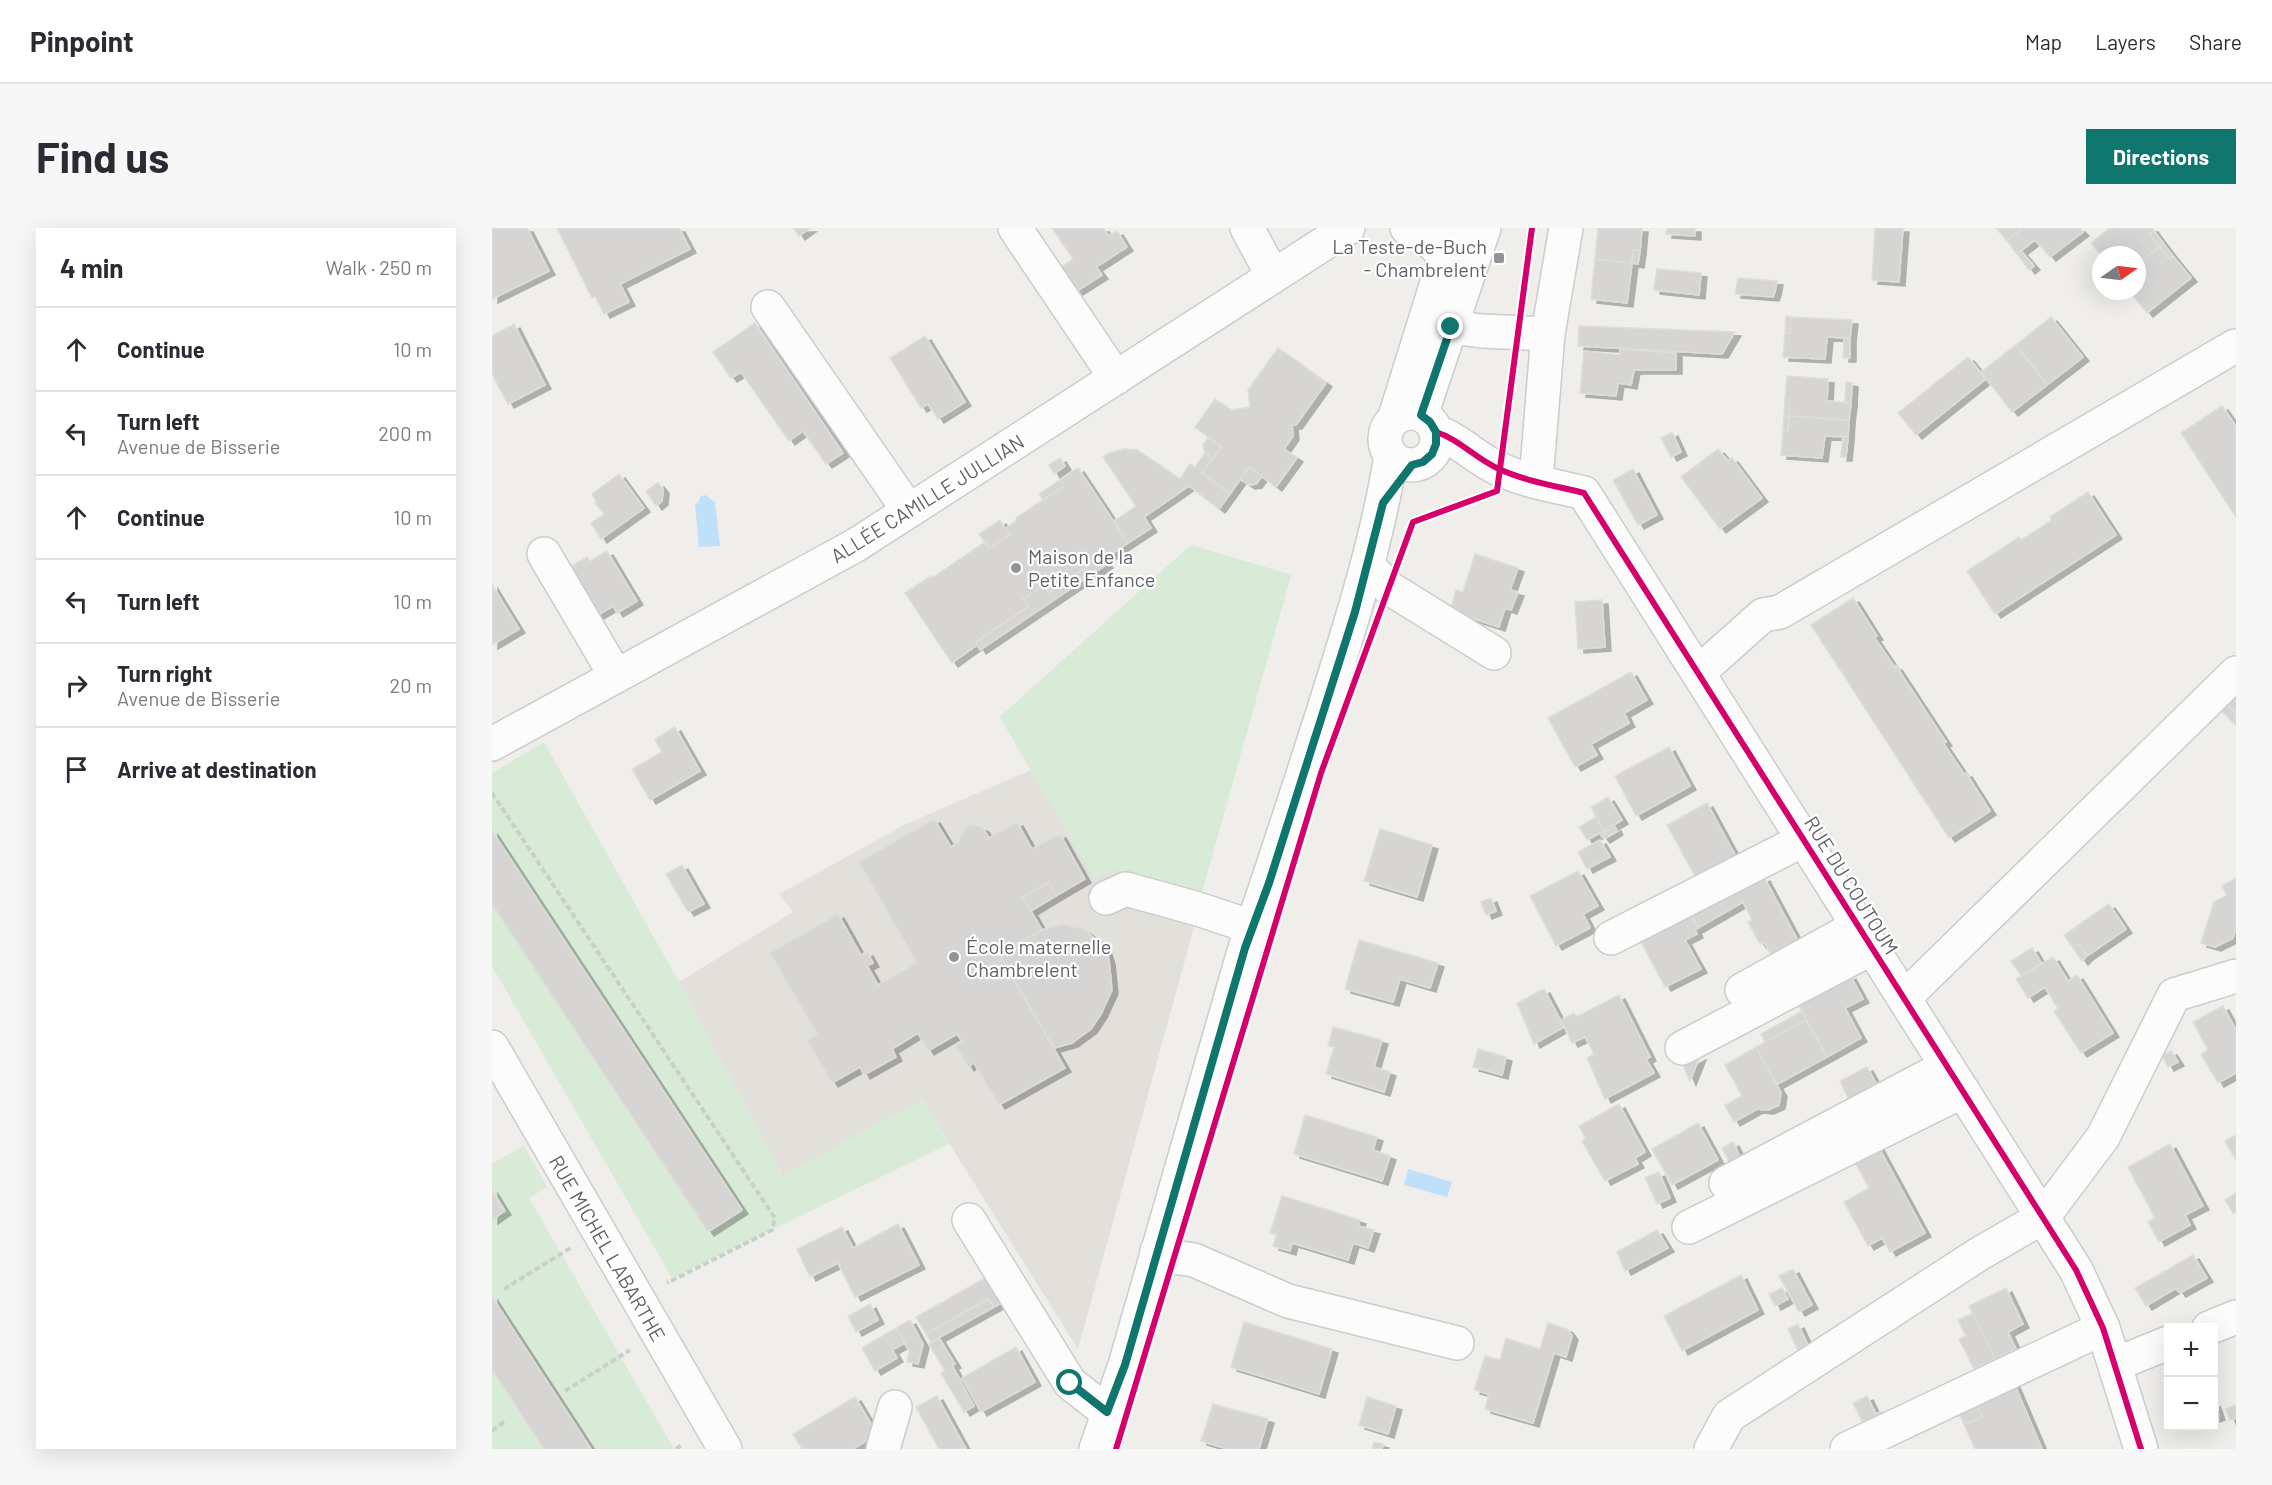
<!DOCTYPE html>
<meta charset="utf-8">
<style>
body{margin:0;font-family:Barlow,sans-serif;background:#f7f7f7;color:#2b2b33}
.controls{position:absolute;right:18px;bottom:18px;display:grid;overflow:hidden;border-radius:0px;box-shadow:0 6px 24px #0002}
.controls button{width:54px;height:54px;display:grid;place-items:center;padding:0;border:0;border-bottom:2px solid #e1e1e2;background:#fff;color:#2b2b33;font:30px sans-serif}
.compass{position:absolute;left:1600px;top:18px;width:54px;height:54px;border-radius:50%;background:#fff;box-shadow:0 6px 24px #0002;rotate:76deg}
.stop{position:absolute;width:18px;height:18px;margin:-14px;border:4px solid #0f766e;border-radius:50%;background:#fff}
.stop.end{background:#0f766e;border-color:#fff;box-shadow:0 2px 6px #0008}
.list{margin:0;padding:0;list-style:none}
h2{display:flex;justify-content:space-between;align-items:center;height:78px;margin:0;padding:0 24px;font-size:26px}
h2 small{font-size:20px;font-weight:400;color:#7c7c81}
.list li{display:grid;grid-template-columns:39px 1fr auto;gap:18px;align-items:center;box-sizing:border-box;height:84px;padding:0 24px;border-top:2px solid #e1e1e2}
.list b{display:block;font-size:22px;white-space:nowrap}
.list p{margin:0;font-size:20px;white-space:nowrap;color:#7c7c81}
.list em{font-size:20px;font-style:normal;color:#7c7c81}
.icon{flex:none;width:33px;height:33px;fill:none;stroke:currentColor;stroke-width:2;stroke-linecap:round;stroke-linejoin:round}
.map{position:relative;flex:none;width:1744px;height:1221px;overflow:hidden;border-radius:0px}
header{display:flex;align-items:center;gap:36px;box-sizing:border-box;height:84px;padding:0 30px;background:#fff;border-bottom:2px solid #e1e1e2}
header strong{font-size:28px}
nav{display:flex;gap:33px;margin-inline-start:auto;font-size:21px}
.intro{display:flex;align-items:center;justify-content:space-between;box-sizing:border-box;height:144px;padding:0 36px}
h1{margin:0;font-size:42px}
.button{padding:15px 27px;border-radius:0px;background:#0f766e;color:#fff;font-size:21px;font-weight:700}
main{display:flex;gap:36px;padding:0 36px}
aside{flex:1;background:#fff;border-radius:0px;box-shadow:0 6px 24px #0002}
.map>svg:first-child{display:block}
.education{fill:#e2e0da}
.green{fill:#d8ebd6}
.water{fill:#bfe0f9}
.building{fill:#d6d5d3;stroke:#deddd9;stroke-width:1.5;filter:url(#shadow)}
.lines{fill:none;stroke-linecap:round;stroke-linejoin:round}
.minor-casing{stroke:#cbcccc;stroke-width:36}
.path{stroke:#cacfcc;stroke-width:4;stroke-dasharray:6 3;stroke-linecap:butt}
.minor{stroke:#fdfcfc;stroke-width:33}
.cycleway-casing{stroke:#fff;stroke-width:10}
.cycleway{stroke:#d6006c;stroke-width:6}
.route{stroke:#0f766e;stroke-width:8}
.poi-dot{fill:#919496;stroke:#fff;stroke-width:2}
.labels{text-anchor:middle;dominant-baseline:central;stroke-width:4.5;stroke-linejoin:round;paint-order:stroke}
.poi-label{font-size:20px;fill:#5f6368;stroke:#fff;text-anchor:start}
.street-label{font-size:20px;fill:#5f6368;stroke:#fff}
</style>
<header>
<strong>Pinpoint</strong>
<nav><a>Map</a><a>Layers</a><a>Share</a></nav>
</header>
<div class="intro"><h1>Find us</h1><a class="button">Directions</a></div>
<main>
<aside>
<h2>4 min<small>Walk · 250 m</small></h2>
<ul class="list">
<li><svg class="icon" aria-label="ahead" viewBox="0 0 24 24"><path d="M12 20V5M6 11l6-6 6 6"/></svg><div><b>Continue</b></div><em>10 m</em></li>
<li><svg class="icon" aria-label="left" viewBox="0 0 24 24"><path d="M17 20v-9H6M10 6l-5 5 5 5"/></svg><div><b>Turn left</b><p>Avenue de Bisserie</p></div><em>200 m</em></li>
<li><svg class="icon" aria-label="ahead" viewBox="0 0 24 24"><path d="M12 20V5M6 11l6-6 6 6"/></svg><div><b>Continue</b></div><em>10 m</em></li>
<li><svg class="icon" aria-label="left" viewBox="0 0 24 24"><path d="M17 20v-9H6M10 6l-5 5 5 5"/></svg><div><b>Turn left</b></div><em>10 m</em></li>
<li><svg class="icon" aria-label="right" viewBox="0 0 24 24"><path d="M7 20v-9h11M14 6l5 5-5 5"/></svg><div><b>Turn right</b><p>Avenue de Bisserie</p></div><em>20 m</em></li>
<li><svg class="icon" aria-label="arrive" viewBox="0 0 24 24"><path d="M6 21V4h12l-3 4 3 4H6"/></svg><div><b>Arrive at destination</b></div></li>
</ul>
</aside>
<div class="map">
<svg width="1744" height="1221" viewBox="0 0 1744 1221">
<defs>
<filter id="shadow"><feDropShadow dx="6" dy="4" stdDeviation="0" flood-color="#0004"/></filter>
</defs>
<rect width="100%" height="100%" fill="#efeeea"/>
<!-- education -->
<path class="education" d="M699 317 799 347 710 663 701 703 586 1121 430 872 291 949 187 754 301 684 287 666 414 596 539 542 508 489Z"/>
<!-- green -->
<g class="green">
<path d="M699 317 799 347 710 664 621 641 602 651 508 489Z"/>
<path d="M52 514 187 754 290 948 430 872 457 916 180 1050 0 738V545Z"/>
<path d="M32 917 55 959 37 970 182 1221H0V936Z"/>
</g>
<!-- water -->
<g class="water">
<path d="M213 267 223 274 228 318 207 319 203 276 206 275 209 268Z"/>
<path d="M916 941 960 954 955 969 912 957Z"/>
</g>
<!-- building -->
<g class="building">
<path d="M0 0H35L57 43 0 71Z"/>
<path d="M65 0H187L198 21 128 56 137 74 112 86 103 68 100 70Z"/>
<path d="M302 0H318L307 8Z"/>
<path d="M560 0H611L617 8 625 3 635 19 604 39 610 47 585 63 569 39 581 31Z"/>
<path d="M1106 0H1150L1148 23 1141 22 1140 35 1103 31Z"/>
<path d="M1175 0H1203V8L1174 6Z"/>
<path d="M1383 0H1411L1407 54 1380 52Z"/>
<path d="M1504 0H1531L1515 13Z"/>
<path d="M1531 0H1587L1591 4 1558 29 1543 12 1525 26 1515 13Z"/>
<path d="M1618 0H1660L1662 3 1658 6 1667 19 1645 36V27H1609L1599 15Z"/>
<path d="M1662 3 1671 15 1667 19 1658 6Z"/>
<path d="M1671 15 1681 28 1677 31 1667 19Z"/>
<path d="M1667 19 1677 31 1681 28 1699 50 1655 85 1637 63H1645V36Z"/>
<path d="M1141 22 1148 23 1146 36 1140 35Z"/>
<path d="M1529 23 1542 38 1537 42 1525 26Z"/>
<path d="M1103 31 1140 35 1135 75 1099 71Z"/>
<path d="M1165 41 1209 45 1207 67 1162 62Z"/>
<path d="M1246 50 1285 53 1283 64 1281 69 1243 66Z"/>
<path d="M1294 88 1299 89 1298 105H1293Z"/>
<path d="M1299 89 1360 92 1358 110 1335 109 1333 131 1291 129 1293 105H1298Z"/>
<path d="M1559 89 1591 129 1555 157 1524 117Z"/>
<path d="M263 95 351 225 334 236 311 203 297 213 249 144 239 150 221 124Z"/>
<path d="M22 96 53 157 16 176 0 146V108Z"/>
<path d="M1087 98 1243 104 1230 126 1086 118Z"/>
<path d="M433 108 473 174 446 191 436 176 429 180 398 130Z"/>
<path d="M1352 110H1358V130H1351Z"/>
<path d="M1524 117 1555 157 1520 184 1489 144Z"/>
<path d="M786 120 834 155 804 197H800L801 208 792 221 805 230 784 259 757 239 738 266 710 245 729 219 703 199 723 171 739 182 758 179 756 162Z"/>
<path d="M1128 121 1184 125V142H1142L1139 157 1126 155 1124 168 1088 165 1092 123 1128 127Z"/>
<path d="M1476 129 1494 151 1424 207 1406 185Z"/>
<path d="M1295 148 1336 151 1335 173 1359 175 1357 192 1297 188 1298 172H1293Z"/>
<path d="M1354 154 1360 155 1359 175 1353 174Z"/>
<path d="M1293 172H1298L1297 188H1292Z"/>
<path d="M1730 178 1744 198V289L1689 205Z"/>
<path d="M1292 188H1297L1296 204 1291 203Z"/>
<path d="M1297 188 1357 192 1356 209 1333 208 1330 230 1289 227 1291 203 1296 204Z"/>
<path d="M1180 204 1189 224 1179 229 1169 210Z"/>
<path d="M1351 208 1356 209 1354 229H1349Z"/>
<path d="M717 209 729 219 720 231 713 225 711 217Z"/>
<path d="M632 221 645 222 688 251 698 236 703 239 713 225 720 231 710 245 738 266 727 281 697 258 652 289 659 300 636 315 622 293 644 278 611 229 617 225Z"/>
<path d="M1226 221 1236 233 1240 230 1270 270 1228 301 1189 249Z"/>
<path d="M568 230 573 238 562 246 557 237Z"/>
<path d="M757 239 770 248 764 256 757 257 748 251Z"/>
<path d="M586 240 636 315 611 332 609 329 556 365 552 357 531 371 537 378 484 414 485 417 460 435 413 365 439 348 440 350 493 314 497 320 517 307 513 301 525 292 524 290 572 258 568 252Z"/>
<path d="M1141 241 1165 287 1146 297 1121 252Z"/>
<path d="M127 246 152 280 109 311 99 295 112 286 103 275H105L100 266Z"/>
<path d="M568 252 572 258 551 272 547 266Z"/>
<path d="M166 255 171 261 170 273 164 278 154 263Z"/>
<path d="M1596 264 1624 307 1503 386 1475 343 1527 309 1529 312 1560 292 1558 289Z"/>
<path d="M508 292 517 307 497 320 487 306Z"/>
<path d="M115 323 145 373 125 385 121 378 104 388 75 341 95 329 98 333Z"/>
<path d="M983 326 1026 340 1018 362 1026 364 1019 382 1013 380 1007 399 958 383 964 362 971 364Z"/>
<path d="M609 329 615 336 488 422 484 414 537 378 531 371 552 357 556 365Z"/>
<path d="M0 357 27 401 0 417Z"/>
<path d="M1361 370 1385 408 1382 409 1403 440 1404 438 1454 514 1451 515 1472 546 1474 545 1498 583 1457 610 1319 397Z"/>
<path d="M1110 372 1113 419 1086 421 1083 374Z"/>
<path d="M1139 444 1155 472 1132 485 1137 495 1099 516 1105 527 1083 539 1056 490Z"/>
<path d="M1744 465V486L1734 475Z"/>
<path d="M1734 475 1744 486V498L1727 480Z"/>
<path d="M183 499 208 543 158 572 140 541 170 524 163 511Z"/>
<path d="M1177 519 1198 558 1144 588 1123 548Z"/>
<path d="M1116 569 1130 592 1112 603 1099 579Z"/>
<path d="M1215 575 1244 629 1204 650 1175 597Z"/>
<path d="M1104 589 1112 603 1095 612 1087 599Z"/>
<path d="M442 591 459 619 467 614 469 607 476 598 484 597 491 600 497 610 525 594 540 621 568 606 593 651 564 668 557 654 531 669 550 702 507 726 573 840 507 877 482 835 476 839 464 817 470 813 465 806 436 823 426 805 400 821 404 829 372 847 368 839 340 855 315 812 325 806 278 725 346 686 369 727 375 724 381 735 375 738 386 757 425 735 367 634Z"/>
<path d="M1123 599 1125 603 1112 611 1109 607Z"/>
<path d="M888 601 940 617 925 669 872 653Z"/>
<path d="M0 603 250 982 216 1004 0 676Z"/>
<path d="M1108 612 1118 629 1095 641 1086 624Z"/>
<path d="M190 637 212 676 196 684 174 646Z"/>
<path d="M1086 643 1106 678 1091 686 1098 700 1064 718 1038 668Z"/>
<path d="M1272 649 1306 713 1279 727 1272 714 1268 716 1256 694 1260 692 1251 674 1206 700 1199 687Z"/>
<path d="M1744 650V701L1741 710 1723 719 1709 715 1722 674 1735 667 1730 658Z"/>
<path d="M557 654 564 668 539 683 531 669Z"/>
<path d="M999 670 1004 683 994 687 989 674Z"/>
<path d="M1617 676 1634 701 1595 728 1587 716 1581 720 1572 707Z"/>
<path d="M1199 687 1206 700 1203 701 1205 706 1193 712 1209 741 1173 759 1148 712Z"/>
<path d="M571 696 593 702 613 720 617 732 620 762 609 786 599 801 580 815 562 820 507 726 550 702Z"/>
<path d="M867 712 946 735 938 760 908 751 901 774 853 761Z"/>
<path d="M1587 716 1595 728 1590 733 1581 720Z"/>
<path d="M1540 720 1550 736 1529 748 1519 733Z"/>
<path d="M1561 729 1576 753 1585 747 1621 805 1589 825 1562 783 1566 781 1553 759 1536 770 1524 751Z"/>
<path d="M1358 747 1371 771 1353 780 1369 810 1335 829 1306 776Z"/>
<path d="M1052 761 1072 799 1042 816 1025 775Z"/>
<path d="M1127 767 1158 829 1154 831 1162 845 1113 871 1095 830 1102 826 1093 809 1080 815 1069 792 1082 785 1084 789Z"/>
<path d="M1731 778 1744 802V845L1726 855 1709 826 1716 822 1701 794Z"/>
<path d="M1310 783 1314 792 1273 814 1269 806Z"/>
<path d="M1314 792 1335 829 1284 857 1264 819Z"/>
<path d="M841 799 890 812 882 839 898 844 892 864 834 846 842 819 836 818Z"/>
<path d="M1264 819 1289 865 1287 877 1276 882 1265 881 1242 894 1233 877 1250 868 1233 837Z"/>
<path d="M986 821 1014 829 1010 847 981 839Z"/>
<path d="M1679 823 1686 834 1676 839 1670 827Z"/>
<path d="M1208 828 1198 853 1191 837Z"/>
<path d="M1375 839 1386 859 1358 874 1348 853Z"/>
<path d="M1127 876 1153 924 1143 930 1146 936 1113 953 1090 913 1094 911 1087 898Z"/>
<path d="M813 887 885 909 881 922 898 928 890 953 802 926Z"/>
<path d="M1206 895 1226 932 1180 957 1160 921Z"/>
<path d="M1744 907V932L1733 913Z"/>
<path d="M1241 914 1249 931 1238 935 1230 920Z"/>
<path d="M1678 916 1711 978 1693 987 1698 997 1667 1014 1656 994 1663 990 1636 939Z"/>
<path d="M1386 918 1433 1005 1398 1024 1390 1010 1376 1018 1352 974 1377 960 1361 931Z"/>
<path d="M1167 944 1178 970 1165 976 1153 950Z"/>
<path d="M0 962 13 983 11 984 0 966Z"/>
<path d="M1744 965V983L1741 985 1733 972Z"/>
<path d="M0 966 11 984 0 992Z"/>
<path d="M790 968 868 992 866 998 882 1002 876 1020 861 1015 856 1032 800 1015 798 1023 781 1018 785 1007 778 1005Z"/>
<path d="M406 996 427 1037 363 1069 346 1035 318 1049 305 1021 350 999 361 1020Z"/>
<path d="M1165 1002 1176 1020 1133 1043 1125 1024Z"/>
<path d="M1701 1027 1715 1050 1688 1065 1684 1060 1654 1078 1643 1060Z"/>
<path d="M1301 1041 1320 1077 1307 1084 1287 1048Z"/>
<path d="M500 1046 515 1072 502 1079 496 1071 434 1106 424 1089Z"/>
<path d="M1249 1047 1266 1082 1190 1123 1172 1088Z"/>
<path d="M1290 1060 1296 1071 1283 1078 1277 1066Z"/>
<path d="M1514 1060 1531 1096 1516 1104 1524 1121 1503 1131 1477 1078Z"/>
<path d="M0 1069 99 1221H52L0 1141Z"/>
<path d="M496 1071 502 1079 439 1114 434 1106Z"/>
<path d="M378 1076 386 1092 364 1104 356 1088Z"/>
<path d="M1481 1085 1503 1131 1482 1141 1467 1111 1474 1108 1466 1092Z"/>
<path d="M418 1092 431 1116 426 1136 415 1134 417 1123 404 1100Z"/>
<path d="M752 1094 840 1121 827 1166 739 1139Z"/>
<path d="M1056 1095 1075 1101 1080 1108 1074 1129 1062 1125 1041 1195 993 1181 997 1166 982 1162 993 1128 1008 1132 1014 1110 1048 1121Z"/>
<path d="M1306 1096 1316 1117 1306 1122 1296 1101Z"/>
<path d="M404 1100 413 1115 400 1122 392 1107Z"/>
<path d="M392 1107 405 1130 383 1143 370 1120Z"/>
<path d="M447 1110 463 1136 460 1137 482 1178 472 1184 449 1145 453 1143 437 1116Z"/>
<path d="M524 1119 543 1154 489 1184 470 1150Z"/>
<path d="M1521 1153 1550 1221H1483L1472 1196 1490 1189 1482 1170Z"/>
<path d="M445 1168 474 1221H447L424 1179Z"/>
<path d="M1375 1168 1384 1186 1389 1184 1393 1191 1374 1201 1361 1175Z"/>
<path d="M363 1169 385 1206 361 1221H310L301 1206Z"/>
<path d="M875 1169 904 1178 896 1206 867 1197Z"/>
<path d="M1482 1170 1490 1189 1472 1196 1464 1179Z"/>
<path d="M1722 1174 1727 1188 1722 1190Z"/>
<path d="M721 1176 776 1191 767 1221H736L709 1213Z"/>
<path d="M1744 1177V1190L1738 1192 1734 1181Z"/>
<path d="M882 1214 891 1216 890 1221H880Z"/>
</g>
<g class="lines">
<!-- minor casing -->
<g class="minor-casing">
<g id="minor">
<path d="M523 0 624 150"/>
<path d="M755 0 781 48"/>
<path d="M915 0 930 5 954 29"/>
<path d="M276 79 417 283"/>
<path d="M959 99 990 103 1056 106"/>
<circle cx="919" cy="211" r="26"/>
<path d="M929 187 992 0"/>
<path d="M903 189 962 0"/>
<path d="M944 204C967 211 984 231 1007 241 1033 253 1064 258 1092 265L1584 1042 1611 1100 1649 1221"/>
<path d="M1044 252 1056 106 1074 0"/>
<path d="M52 326 124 448"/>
<path d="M876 338 897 360 1002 425"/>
<path d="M1206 445 1271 387 1288 384 1743 118"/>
<path d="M0 516 364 317 856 0"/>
<path d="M614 670 634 661 706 681 760 699"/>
<path d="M1119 710 1311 612"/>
<path d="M1250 762 1366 698"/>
<path d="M1412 770 1744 445"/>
<path d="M0 819 233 1221"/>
<path d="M1190 820 1380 720"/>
<path d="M1234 955 1455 838"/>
<path d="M477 992 578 1155 615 1184"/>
<path d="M1197 999 1471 863"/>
<path d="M665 1023 682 1029 702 1032 796 1073 965 1115"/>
<path d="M1717 1100 1744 1089"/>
<path d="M1624 1136 1676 1115"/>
<path d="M391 1221 403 1179"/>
<path d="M604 1221 633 1137 753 720C781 640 807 559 833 478 859 395 885 314 899 228"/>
<path d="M1219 1221 1237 1188 1487 1026 1551 989 1611 909 1682 767 1744 748"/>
<path d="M1355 1221 1611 1100"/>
</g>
</g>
<!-- path -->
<g class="path">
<path d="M0 565 283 990 280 1002 175 1055"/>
<path d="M12 1061 80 1019"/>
<path d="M73 1163 138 1122"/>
<path d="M0 1203 13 1193"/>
<path d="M184 1221 191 1216"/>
</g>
<!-- minor -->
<use href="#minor" class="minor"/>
<!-- cycleway casing -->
<g class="cycleway-casing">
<g id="cycleway">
<path d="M944 204C967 211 984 231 1007 241 1033 253 1064 258 1092 265L1584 1042 1611 1100 1649 1221"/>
<path d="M624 1221 829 545 921 294 1005 263 1040 0"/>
</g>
</g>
<!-- cycleway -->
<use href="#cycleway" class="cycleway"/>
</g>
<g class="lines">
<!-- route -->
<path class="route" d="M578 1155 615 1184 633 1137 753 720 777 655 863 384 891 275 920 237 931 234 940 226 944 216V204L938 194 929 187 959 99"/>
</g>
<!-- markers -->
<g class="poi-dot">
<rect x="1001" y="24" width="12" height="12" rx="3"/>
<circle cx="524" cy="340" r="6"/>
<circle cx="462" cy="729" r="6"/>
</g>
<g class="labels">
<!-- poi labels -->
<g class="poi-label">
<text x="995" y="18" text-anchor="end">La Teste-de-Buch<tspan x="995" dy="23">- Chambrelent</tspan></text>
<text x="536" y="328">Maison de la<tspan x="536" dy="23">Petite Enfance</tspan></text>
<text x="474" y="718">École maternelle<tspan x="474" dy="23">Chambrelent</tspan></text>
</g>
<!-- street labels -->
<g class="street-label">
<text transform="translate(435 270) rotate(-32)">ALLÉE CAMILLE JULLIAN</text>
<text transform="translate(1360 657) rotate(58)">RUE DU COUTOUM</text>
<text transform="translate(116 1020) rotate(60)">RUE MICHEL LABARTHE</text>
</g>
</g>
</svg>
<div class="controls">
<button>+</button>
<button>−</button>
</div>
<svg class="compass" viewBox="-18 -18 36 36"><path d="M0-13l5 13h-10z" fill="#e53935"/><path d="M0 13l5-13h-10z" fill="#7c7c81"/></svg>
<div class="stop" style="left:578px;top:1155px"></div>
<div class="stop end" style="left:959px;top:99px"></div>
</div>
</main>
